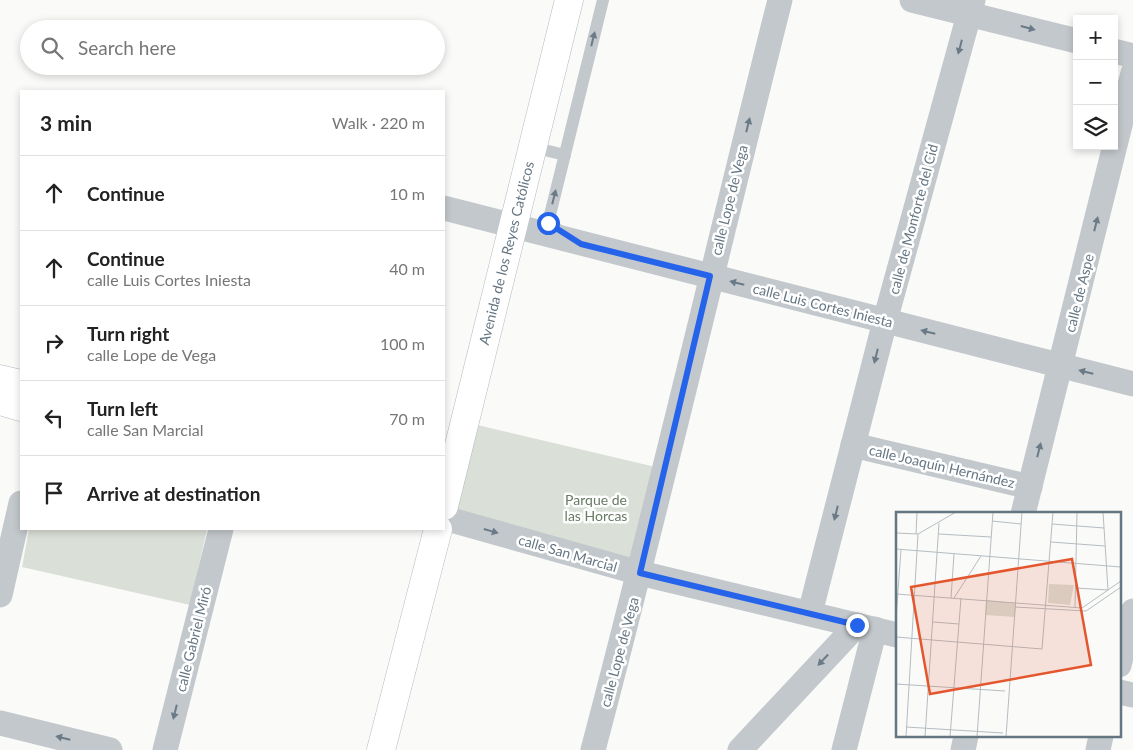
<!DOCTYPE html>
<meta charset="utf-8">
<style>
body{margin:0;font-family:Lato,sans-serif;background:#f2f2f2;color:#222}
.controls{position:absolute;right:15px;top:15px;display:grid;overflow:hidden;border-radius:0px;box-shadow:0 2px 8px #0003}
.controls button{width:45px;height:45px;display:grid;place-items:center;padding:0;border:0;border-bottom:1px solid #e0e0e0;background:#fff;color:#222;font:25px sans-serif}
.stop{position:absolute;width:15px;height:15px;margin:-11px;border:4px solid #2563eb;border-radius:50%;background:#fff}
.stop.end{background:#2563eb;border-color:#fff;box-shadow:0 1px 5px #0008}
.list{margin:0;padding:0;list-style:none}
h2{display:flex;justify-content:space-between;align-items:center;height:65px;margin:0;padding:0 20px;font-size:21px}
h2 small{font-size:16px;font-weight:400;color:#767676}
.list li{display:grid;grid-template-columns:32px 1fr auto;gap:15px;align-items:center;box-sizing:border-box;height:75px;padding:0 20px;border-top:1px solid #e0e0e0}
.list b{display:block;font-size:19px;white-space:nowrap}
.list p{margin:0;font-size:16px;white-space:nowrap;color:#767676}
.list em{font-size:16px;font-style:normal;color:#767676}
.icon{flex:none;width:28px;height:28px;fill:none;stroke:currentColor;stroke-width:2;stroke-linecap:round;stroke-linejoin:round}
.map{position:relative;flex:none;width:1133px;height:750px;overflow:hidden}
.search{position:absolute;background:#fff;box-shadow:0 2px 8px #0003;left:20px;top:20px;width:425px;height:55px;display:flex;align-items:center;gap:12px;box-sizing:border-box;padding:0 18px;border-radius:28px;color:#767676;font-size:19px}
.panel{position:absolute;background:#fff;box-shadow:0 2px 8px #0003;left:20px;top:90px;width:425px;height:440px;border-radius:0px}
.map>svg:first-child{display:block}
.green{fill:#dadfd7}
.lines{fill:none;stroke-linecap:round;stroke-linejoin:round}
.secondary-casing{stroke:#b3babf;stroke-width:29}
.lane{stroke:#c3c8cc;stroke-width:12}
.street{stroke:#c3c8cc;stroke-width:25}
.secondary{stroke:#fff;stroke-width:28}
.oneway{fill:#6a7a87}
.route{stroke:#2563eb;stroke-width:6}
.labels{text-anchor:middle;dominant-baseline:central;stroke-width:5;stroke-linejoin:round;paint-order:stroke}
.street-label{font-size:14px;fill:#657683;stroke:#fff}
.park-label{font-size:14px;fill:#687a64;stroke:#fff}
.inset-road{fill:none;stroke:#b5bdc2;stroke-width:1}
.view{fill:#e4572e;fill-opacity:0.15;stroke:#e4572e;stroke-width:2.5}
.inset-edge{fill:none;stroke:#657683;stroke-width:2.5}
</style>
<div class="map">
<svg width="1133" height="750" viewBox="0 0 1133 750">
<rect width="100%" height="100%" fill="#fafaf8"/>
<!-- green -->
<g class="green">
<path d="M465 422 664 469 640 573 444 506Z"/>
<path d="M29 529H207L190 605 22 567Z"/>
</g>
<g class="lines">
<!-- secondary casing -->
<g class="secondary-casing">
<g id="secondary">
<path d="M0 379 21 384"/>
<path d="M0 401 21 407"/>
<path d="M444 506 569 0"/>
<path d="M381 750 438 529"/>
</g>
</g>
<!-- lane -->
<g class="lane">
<path d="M532 147 565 155"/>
<path d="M560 231 548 223 603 0"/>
</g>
<!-- street -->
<g class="street">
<path d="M912 0 1077 41"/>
<path d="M1114 51 1133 56"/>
<path d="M444 208 1133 384"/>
<path d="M853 445 1030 487"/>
<path d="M1023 514 1133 73"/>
<path d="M444 518 640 573 897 635"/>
<path d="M0 595 21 503"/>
<path d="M810 613 885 321 973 0"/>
<path d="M1119 665 1133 611"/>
<path d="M1119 692 1133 695"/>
<path d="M0 723 110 750"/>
<path d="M165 750 221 529"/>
<path d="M593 750C659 501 717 250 780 0"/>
<path d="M740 750 857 625"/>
<path d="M844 750 875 629"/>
<path d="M963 750 966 736"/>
<path d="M1098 750 1101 736"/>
</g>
<!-- secondary -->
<use href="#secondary" class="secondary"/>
</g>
<!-- one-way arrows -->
<defs><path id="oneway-solid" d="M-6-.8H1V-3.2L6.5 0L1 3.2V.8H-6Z" transform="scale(1.25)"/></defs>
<g class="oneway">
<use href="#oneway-solid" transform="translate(1028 28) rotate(15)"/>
<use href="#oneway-solid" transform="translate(593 39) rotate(-76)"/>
<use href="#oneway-solid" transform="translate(960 47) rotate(105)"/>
<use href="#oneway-solid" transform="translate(748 125) rotate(-76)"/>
<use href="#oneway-solid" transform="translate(554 197) rotate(-76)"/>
<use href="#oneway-solid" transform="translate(1096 224) rotate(-76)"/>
<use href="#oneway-solid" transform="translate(737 283) rotate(-166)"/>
<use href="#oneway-solid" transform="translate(928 332) rotate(-166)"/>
<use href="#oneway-solid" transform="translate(876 356) rotate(104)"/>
<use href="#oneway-solid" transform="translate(1086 372) rotate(-166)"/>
<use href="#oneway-solid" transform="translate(1039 450) rotate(-76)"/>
<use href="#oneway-solid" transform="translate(836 513) rotate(104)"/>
<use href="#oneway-solid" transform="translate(491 531) rotate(16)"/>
<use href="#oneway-solid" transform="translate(823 660) rotate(133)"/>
<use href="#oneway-solid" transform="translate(175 712) rotate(104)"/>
<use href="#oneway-solid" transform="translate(63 738) rotate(-166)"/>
</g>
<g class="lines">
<!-- route -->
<path class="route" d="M548 223 581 244 710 276 640 573 857 625"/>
</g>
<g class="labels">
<!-- street labels -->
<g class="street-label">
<text transform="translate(729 200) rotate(-76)">calle Lope de Vega</text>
<text transform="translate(913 219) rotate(-75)">calle de Monforte del Cid</text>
<text transform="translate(506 253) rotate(-76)">Avenida de los Reyes Católicos</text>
<text transform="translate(1079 293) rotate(-76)">calle de Aspe</text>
<text transform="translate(823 305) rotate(14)">calle Luis Cortes Iniesta</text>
<text transform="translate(942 466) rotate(13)">calle Joaquín Hernández</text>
<text transform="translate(568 553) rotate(16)">calle San Marcial</text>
<text transform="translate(193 639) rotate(-76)">calle Gabriel Miró</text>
<text transform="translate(619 652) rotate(-75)">calle Lope de Vega</text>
</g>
<!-- park labels -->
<g class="park-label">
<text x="596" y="499">Parque de<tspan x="596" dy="16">las Horcas</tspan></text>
</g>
</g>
<!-- overview -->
<g transform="translate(896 512)">
<rect width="225" height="225" fill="#fafaf8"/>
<path d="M153 72 178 73 174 93 152 91ZM90 88 120 91 119 105 89 103Z" fill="#dadfd7"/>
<path class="inset-road" d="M96 9 125 12M156 12 208 16M0 21 22 22 60 0M20 22 21 0M43 22 95 25M155 30 209 34M0 37 225 55M180 76 212 78 207 0M0 82 186 96 225 69M55 86 58 42M58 86 85 44M119 95 190 99 225 75M179 96 181 0M0 106 5 38M37 110 63 112M0 125 146 137 157 0M0 172 109 179M10 215 107 221M10 225 22 22M29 225 43 11M54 225 65 86M81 225 97 0M110 225 126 0"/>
<path class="view" d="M176 47 195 153 34 182 15 75Z"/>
<rect width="225" height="225" class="inset-edge"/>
</g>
</svg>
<div class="controls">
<button>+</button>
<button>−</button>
<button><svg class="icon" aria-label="layers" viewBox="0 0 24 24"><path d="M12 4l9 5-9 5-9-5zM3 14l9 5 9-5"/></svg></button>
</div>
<div class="stop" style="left:548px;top:223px"></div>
<div class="stop end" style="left:857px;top:625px"></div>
<div class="search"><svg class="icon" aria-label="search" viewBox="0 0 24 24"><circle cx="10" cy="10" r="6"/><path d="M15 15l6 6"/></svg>Search here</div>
<section class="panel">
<h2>3 min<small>Walk · 220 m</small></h2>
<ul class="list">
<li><svg class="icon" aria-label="ahead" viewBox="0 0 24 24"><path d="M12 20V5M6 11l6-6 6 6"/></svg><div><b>Continue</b></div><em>10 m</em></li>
<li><svg class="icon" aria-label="ahead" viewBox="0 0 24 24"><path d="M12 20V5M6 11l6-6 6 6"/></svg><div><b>Continue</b><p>calle Luis Cortes Iniesta</p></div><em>40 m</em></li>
<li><svg class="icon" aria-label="right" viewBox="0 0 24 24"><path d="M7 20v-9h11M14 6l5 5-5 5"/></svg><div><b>Turn right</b><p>calle Lope de Vega</p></div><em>100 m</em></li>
<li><svg class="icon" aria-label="left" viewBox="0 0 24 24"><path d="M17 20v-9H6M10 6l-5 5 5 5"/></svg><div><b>Turn left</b><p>calle San Marcial</p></div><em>70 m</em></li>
<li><svg class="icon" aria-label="arrive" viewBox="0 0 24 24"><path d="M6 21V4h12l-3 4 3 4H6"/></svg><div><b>Arrive at destination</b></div></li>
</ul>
</section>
</div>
